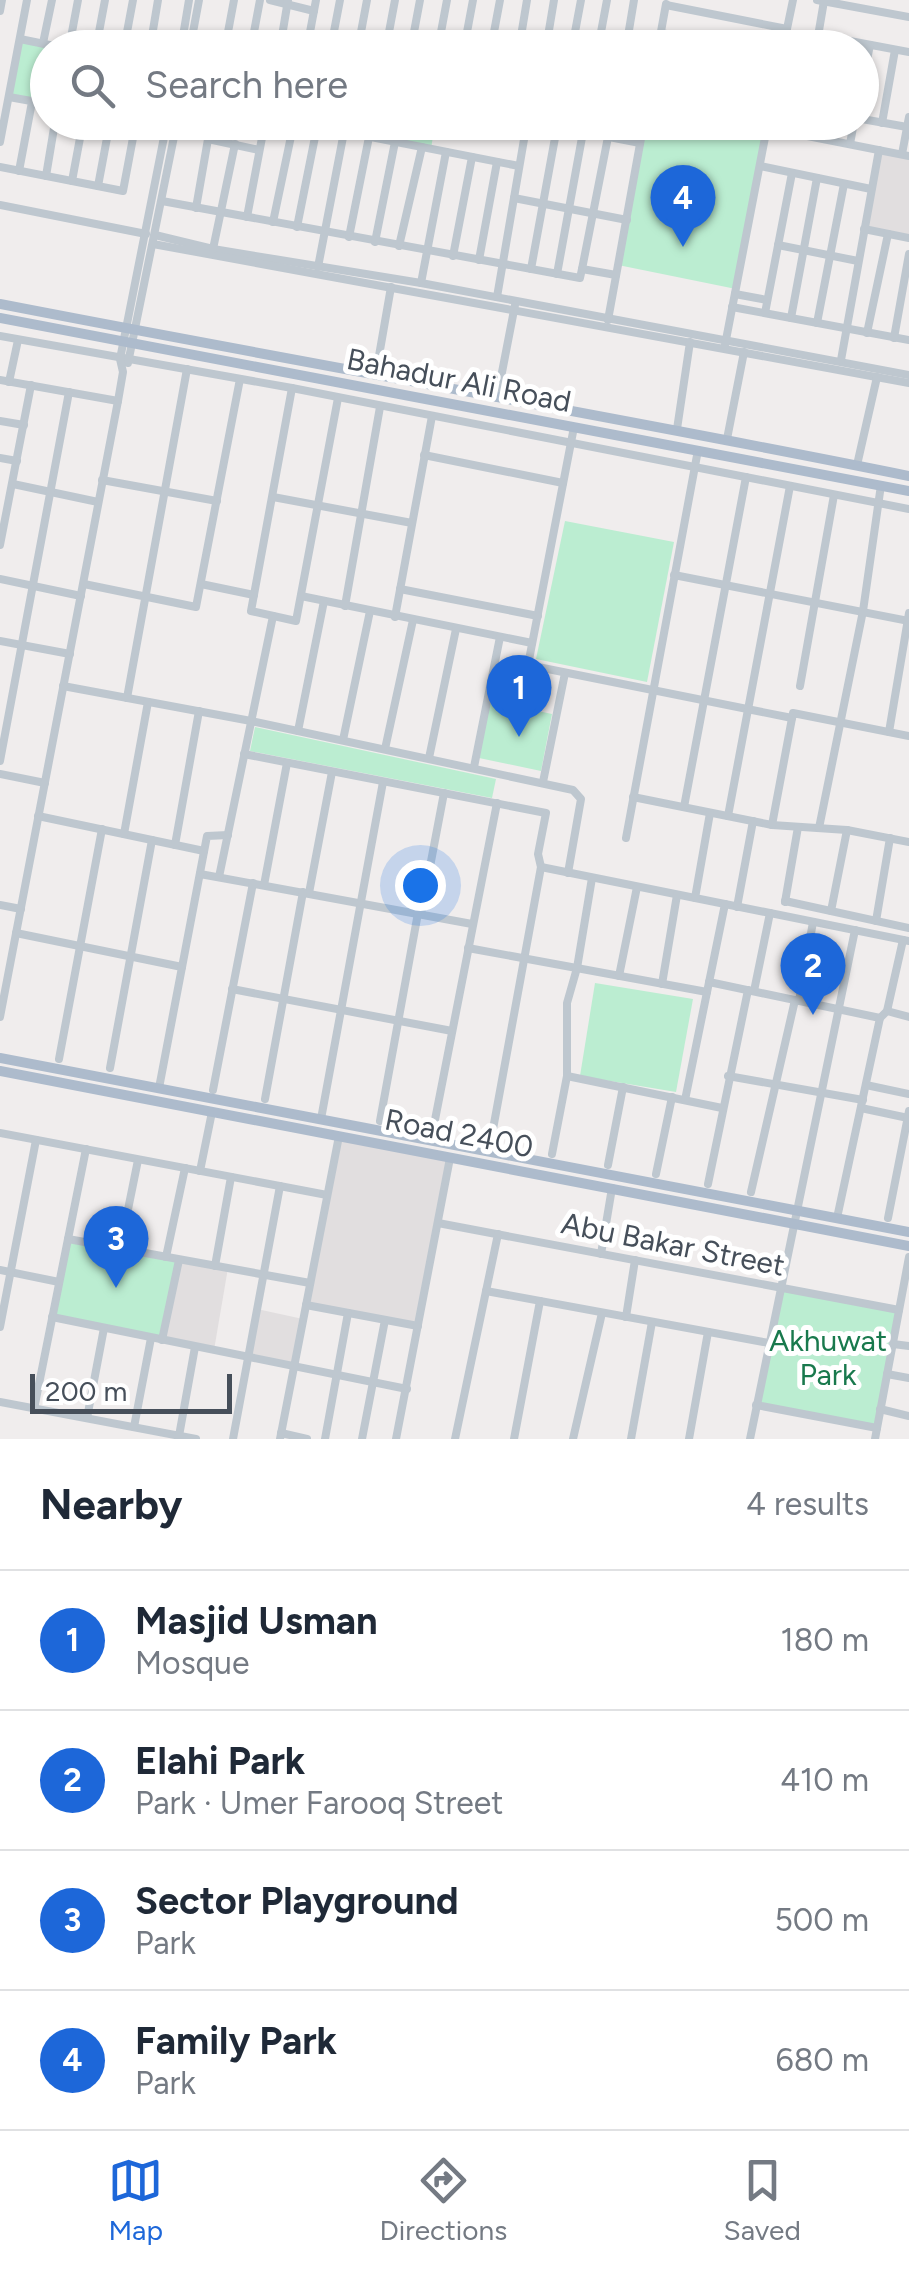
<!DOCTYPE html>
<meta charset="utf-8">
<style>
body{margin:0;font-family:Figtree,sans-serif;background:#f6f6f7;color:#1f2937}
.scale{position:absolute;left:30px;bottom:25px;width:202px;box-sizing:border-box;padding-left:10px;border:5px solid #464f5a;border-top:0;font-size:28px;line-height:35px;white-space:nowrap;color:#464f5a;-webkit-text-stroke:8px #fff;paint-order:stroke}
.you{position:absolute;left:420px;top:885px;width:35px;height:35px;margin:-25px;border:8px solid #fff;border-radius:50%;background:#1a73e8;box-shadow:0 0 0 15px #1a73e833}
.badge{display:grid;place-items:center;width:65px;height:65px;border-radius:50%;background:#1d67d9;color:#fff;font-size:32px;font-weight:700}
.pin{position:absolute;translate:-50% -82px;filter:drop-shadow(0 2px 5px #0008)}
.pin::after{content:'';position:absolute;top:52px;width:35px;height:30px;background:inherit;clip-path:polygon(0 0,100% 0,50% 100%)}
.list{margin:0;padding:0;list-style:none}
h2{display:flex;justify-content:space-between;align-items:center;height:130px;margin:0;padding:0 40px;font-size:42px}
h2 small{font-size:32px;font-weight:400;color:#747a83}
.list li{display:grid;grid-template-columns:65px 1fr auto;gap:30px;align-items:center;box-sizing:border-box;height:140px;padding:0 40px;border-top:2px solid #e0e1e3}
.list b{display:block;font-size:38px;white-space:nowrap}
.list p{margin:0;font-size:32px;white-space:nowrap;color:#747a83}
.list em{font-size:32px;font-style:normal;color:#747a83}
.icon{flex:none;width:55px;height:55px;fill:none;stroke:currentColor;stroke-width:2;stroke-linecap:round;stroke-linejoin:round}
.map{position:relative;flex:none;width:909px;height:1439px;overflow:hidden}
.search{position:absolute;background:#fff;box-shadow:0 2px 8px #0004;left:30px;right:30px;top:30px;height:110px;display:flex;align-items:center;gap:25px;box-sizing:border-box;padding:0 35px;border-radius:55px;color:#747a83;font-size:38px}
.sheet{height:690px;background:#fff}
nav{display:flex;justify-content:space-around;align-items:center;box-sizing:border-box;height:140px;border-top:2px solid #e0e1e3;background:#fff;font-size:28px;color:#747a83}
nav a{display:grid;justify-items:center;gap:5px}
nav .on{color:#1d67d9}
.map>svg:first-child{display:block}
.education{fill:#e1dedf}
.green{fill:#bbedd1}
.lines{fill:none;stroke-linecap:round;stroke-linejoin:round}
.minor{stroke:#bec7cf;stroke-width:8}
.major{stroke:#adbbcc;stroke-width:10}
.labels{text-anchor:middle;dominant-baseline:central;stroke-width:10;stroke-linejoin:round;paint-order:stroke}
.street-label{font-size:30px;fill:#464f5a;stroke:#fff}
.park-label{font-size:30px;fill:#19794d;stroke:#fff}
</style>
<div class="map">
<svg width="909" height="1439" viewBox="0 0 909 1439">
<rect width="100%" height="100%" fill="#f0eded"/>
<!-- education -->
<g class="education">
<path d="M879 150 909 156V238L864 229Z"/>
<path d="M339 1136 450 1158 418 1326 306 1305Z"/>
<path d="M179 1260 228 1268 214 1350 162 1340Z"/>
<path d="M257 1309 303 1319 294 1367 247 1357Z"/>
</g>
<!-- green -->
<g class="green">
<path d="M20 39 48 48 47 104 9 97Z"/>
<path d="M294 123H435L431 149Z"/>
<path d="M644 123H768L736 289 618 265Z"/>
<path d="M565 521 674 542 647 682 536 659Z"/>
<path d="M490 701 552 714 541 771 479 758Z"/>
<path d="M255 727 496 779 492 798 250 751Z"/>
<path d="M595 983 693 999 676 1092 580 1076Z"/>
<path d="M68 1239 179 1260 162 1340 52 1317Z"/>
<path d="M779 1287 899 1310 877 1428 756 1405Z"/>
</g>
<g class="lines">
<!-- minor -->
<g class="minor">
<path d="M270 0 314 11"/>
<path d="M817 0 909 17"/>
<path d="M666 5 787 29"/>
<path d="M0 11 2 0"/>
<path d="M661 33 742 48"/>
<path d="M818 35 909 52"/>
<path d="M20 39 64 48"/>
<path d="M43 43 52 0"/>
<path d="M331 47 340 0"/>
<path d="M69 48 78 0"/>
<path d="M96 48 105 0"/>
<path d="M124 48 133 0"/>
<path d="M150 48 158 0"/>
<path d="M181 48 189 0"/>
<path d="M190 48 199 0"/>
<path d="M225 48 234 0"/>
<path d="M251 48 260 0"/>
<path d="M280 48 288 0"/>
<path d="M307 48 316 0"/>
<path d="M358 48 367 0"/>
<path d="M386 48 395 0"/>
<path d="M411 48 420 0"/>
<path d="M438 48 447 0"/>
<path d="M464 48 473 0"/>
<path d="M491 48 500 0"/>
<path d="M519 48 527 0"/>
<path d="M546 48 554 0"/>
<path d="M572 48 581 0"/>
<path d="M598 48 607 0"/>
<path d="M626 48 634 0"/>
<path d="M658 48 666 4"/>
<path d="M783 48 793 0"/>
<path d="M816 48 824 1"/>
<path d="M862 85 870 45"/>
<path d="M9 97 48 104"/>
<path d="M862 119 907 127"/>
<path d="M294 122 519 166"/>
<path d="M532 122 640 143"/>
<path d="M882 123 895 50"/>
<path d="M767 128 909 156"/>
<path d="M208 139 259 150"/>
<path d="M824 139 827 122"/>
<path d="M0 142 27 0"/>
<path d="M850 144 854 122"/>
<path d="M902 154 909 117"/>
<path d="M760 166 871 189"/>
<path d="M0 167 123 191 136 122 166 129"/>
<path d="M19 171 32 102"/>
<path d="M46 176 55 122"/>
<path d="M72 181 83 122"/>
<path d="M98 186 110 122"/>
<path d="M514 198 627 220"/>
<path d="M162 201 580 278 582 269 616 275"/>
<path d="M0 205 146 234"/>
<path d="M196 208 211 122"/>
<path d="M247 217 265 122"/>
<path d="M273 222 294 122"/>
<path d="M297 227 317 127"/>
<path d="M864 229 909 238"/>
<path d="M155 235 213 249 421 283 909 375"/>
<path d="M349 237 369 137"/>
<path d="M375 242 395 142"/>
<path d="M153 244 909 383"/>
<path d="M778 245 858 261"/>
<path d="M399 246 422 147"/>
<path d="M213 249 235 144"/>
<path d="M453 256 472 157"/>
<path d="M479 260 497 162"/>
<path d="M318 267 344 132"/>
<path d="M531 269 557 127"/>
<path d="M582 269 608 137"/>
<path d="M557 274 583 132"/>
<path d="M421 283 446 152"/>
<path d="M735 294 767 300"/>
<path d="M497 297 527 122"/>
<path d="M732 307 909 340"/>
<path d="M765 313 792 173"/>
<path d="M791 318 817 178"/>
<path d="M608 320 644 122"/>
<path d="M817 323 844 184"/>
<path d="M867 333 888 234"/>
<path d="M0 336 292 388 909 509"/>
<path d="M894 338 909 254"/>
<path d="M725 345 768 122"/>
<path d="M841 360 879 150"/>
<path d="M128 363 177 122"/>
<path d="M376 373 391 287"/>
<path d="M0 380 118 401"/>
<path d="M9 382 18 340"/>
<path d="M292 388 251 611 296 621 338 398"/>
<path d="M497 398 515 305"/>
<path d="M0 421 24 425"/>
<path d="M574 427 528 665 792 718"/>
<path d="M677 429 690 342"/>
<path d="M727 439 744 352"/>
<path d="M424 455 563 483"/>
<path d="M0 458 17 461"/>
<path d="M857 465 877 377"/>
<path d="M102 480 217 501"/>
<path d="M13 484 98 502"/>
<path d="M273 497 412 523"/>
<path d="M0 545 31 385"/>
<path d="M674 575 909 621"/>
<path d="M0 579 81 596"/>
<path d="M84 584 196 607 240 379"/>
<path d="M201 584 254 595"/>
<path d="M400 589 538 616"/>
<path d="M301 596 532 643"/>
<path d="M345 606 380 407"/>
<path d="M395 617 432 416"/>
<path d="M0 641 70 654"/>
<path d="M63 686 251 721 573 790 581 799 568 873"/>
<path d="M800 686 834 495"/>
<path d="M127 698 187 369"/>
<path d="M298 731 324 601"/>
<path d="M889 732 909 613"/>
<path d="M343 740 370 611"/>
<path d="M385 749 413 620"/>
<path d="M244 754 546 813 538 854 541 867 489 1151"/>
<path d="M429 758 456 629"/>
<path d="M0 761 69 392"/>
<path d="M474 767 500 637"/>
<path d="M0 774 45 783"/>
<path d="M543 782 565 673"/>
<path d="M633 797 772 825 847 830 909 842"/>
<path d="M684 807 746 477"/>
<path d="M38 816 204 851"/>
<path d="M728 816 790 486"/>
<path d="M772 825 793 713 909 736"/>
<path d="M819 828 863 611 881 485"/>
<path d="M124 834 148 702"/>
<path d="M626 838 698 450"/>
<path d="M175 845 199 711"/>
<path d="M541 867 909 941"/>
<path d="M200 874 472 924"/>
<path d="M219 877 273 616"/>
<path d="M264 885 287 763"/>
<path d="M309 893 332 772"/>
<path d="M695 898 710 813"/>
<path d="M785 901 909 928"/>
<path d="M785 902 798 827"/>
<path d="M0 905 21 909"/>
<path d="M737 907 753 821"/>
<path d="M831 911 847 830"/>
<path d="M421 914 444 793"/>
<path d="M876 921 890 838"/>
<path d="M16 933 182 967"/>
<path d="M468 948 707 992"/>
<path d="M619 976 637 887"/>
<path d="M709 982 880 1018"/>
<path d="M662 984 677 895"/>
<path d="M232 989 452 1031"/>
<path d="M754 991 770 913"/>
<path d="M799 1001 813 922"/>
<path d="M887 1011 909 1017"/>
<path d="M0 1017 118 401 123 372 120 359 167 122"/>
<path d="M59 1059 102 829"/>
<path d="M110 1068 152 840"/>
<path d="M567 1076 722 1108"/>
<path d="M728 1076 863 1100"/>
<path d="M866 1085 909 1094"/>
<path d="M159 1088 207 836 228 835"/>
<path d="M213 1090 253 883"/>
<path d="M265 1099 303 892"/>
<path d="M685 1100 725 904"/>
<path d="M861 1108 908 1118"/>
<path d="M321 1119 383 782"/>
<path d="M380 1121 418 913"/>
<path d="M433 1130 497 803"/>
<path d="M0 1133 327 1195"/>
<path d="M552 1154 567 1076V1003L577 968 592 878"/>
<path d="M608 1165 623 1087"/>
<path d="M200 1171 212 1112"/>
<path d="M656 1174 672 1097"/>
<path d="M708 1184 748 990"/>
<path d="M751 1192 795 1000"/>
<path d="M837 1218 880 1018 887 1011 903 940"/>
<path d="M888 1218 909 1111"/>
<path d="M438 1223 899 1310"/>
<path d="M68 1239 310 1283"/>
<path d="M120 1249 138 1160"/>
<path d="M601 1254 612 1188"/>
<path d="M166 1257 185 1168"/>
<path d="M215 1266 231 1177"/>
<path d="M0 1270 59 1282"/>
<path d="M486 1291 769 1343"/>
<path d="M306 1305 418 1326"/>
<path d="M52 1317 407 1389"/>
<path d="M626 1317 635 1260"/>
<path d="M0 1327 36 1140"/>
<path d="M162 1340 179 1260"/>
<path d="M893 1344 909 1346"/>
<path d="M887 1374 909 1378"/>
<path d="M0 1402 196 1439"/>
<path d="M756 1405 877 1428"/>
<path d="M34 1409 86 1149"/>
<path d="M880 1409 909 1416"/>
<path d="M87 1418 104 1328"/>
<path d="M134 1427 151 1338"/>
<path d="M281 1433 307 1439"/>
<path d="M179 1436 195 1347"/>
<path d="M233 1439 280 1186"/>
<path d="M280 1439 339 1136"/>
<path d="M325 1439 348 1313"/>
<path d="M362 1439 385 1320"/>
<path d="M396 1439 450 1158"/>
<path d="M455 1439 498 1234"/>
<path d="M514 1439 540 1301"/>
<path d="M573 1439 602 1313"/>
<path d="M631 1439 652 1322"/>
<path d="M689 1439 708 1332"/>
<path d="M750 1439 855 930"/>
<path d="M875 1439 909 1257"/>
</g>
<!-- major -->
<g class="major">
<path d="M0 304C303 363 607 415 909 476"/>
<path d="M0 318 909 491"/>
<path d="M0 1058 909 1232"/>
<path d="M0 1071 909 1246"/>
</g>
</g>
<g class="labels">
<!-- street labels -->
<g class="street-label">
<text transform="translate(459 380) rotate(11)">Bahadur Ali Road</text>
<text transform="translate(459 1133) rotate(11)">Road 2400</text>
<text transform="translate(673 1244) rotate(11)">Abu Bakar Street</text>
</g>
<!-- park labels -->
<g class="park-label">
<text x="828" y="1340">Akhuwat<tspan x="828" dy="34">Park</tspan></text>
</g>
</g>
</svg>
<div class="scale">200 m</div>
<div class="you"></div>
<div class="pin badge" style="left:519px;top:737px">1</div>
<div class="pin badge" style="left:813px;top:1015px">2</div>
<div class="pin badge" style="left:116px;top:1288px">3</div>
<div class="pin badge" style="left:683px;top:247px">4</div>
<div class="search"><svg class="icon" aria-label="search" viewBox="0 0 24 24"><circle cx="10" cy="10" r="6"/><path d="M15 15l6 6"/></svg>Search here</div>
</div>
<section class="sheet">
<h2>Nearby<small>4 results</small></h2>
<ul class="list">
<li><span class="badge">1</span><div><b>Masjid Usman</b><p>Mosque</p></div><em>180 m</em></li>
<li><span class="badge">2</span><div><b>Elahi Park</b><p>Park · Umer Farooq Street</p></div><em>410 m</em></li>
<li><span class="badge">3</span><div><b>Sector Playground</b><p>Park</p></div><em>500 m</em></li>
<li><span class="badge">4</span><div><b>Family Park</b><p>Park</p></div><em>680 m</em></li>
</ul>
</section>
<nav>
<a class="on"><svg class="icon" aria-label="map" viewBox="0 0 24 24"><path d="M3 6l6-2 6 2 6-2v14l-6 2-6-2-6 2zM9 4v14M15 6v14"/></svg>Map</a>
<a><svg class="icon" aria-label="directions" viewBox="0 0 24 24"><path d="M12 3l9 9-9 9-9-9zM9 14v-3h6M13 9l2 2-2 2"/></svg>Directions</a>
<a><svg class="icon" aria-label="saved" viewBox="0 0 24 24"><path d="M7 4h10v16l-5-4-5 4z"/></svg>Saved</a>
</nav>
